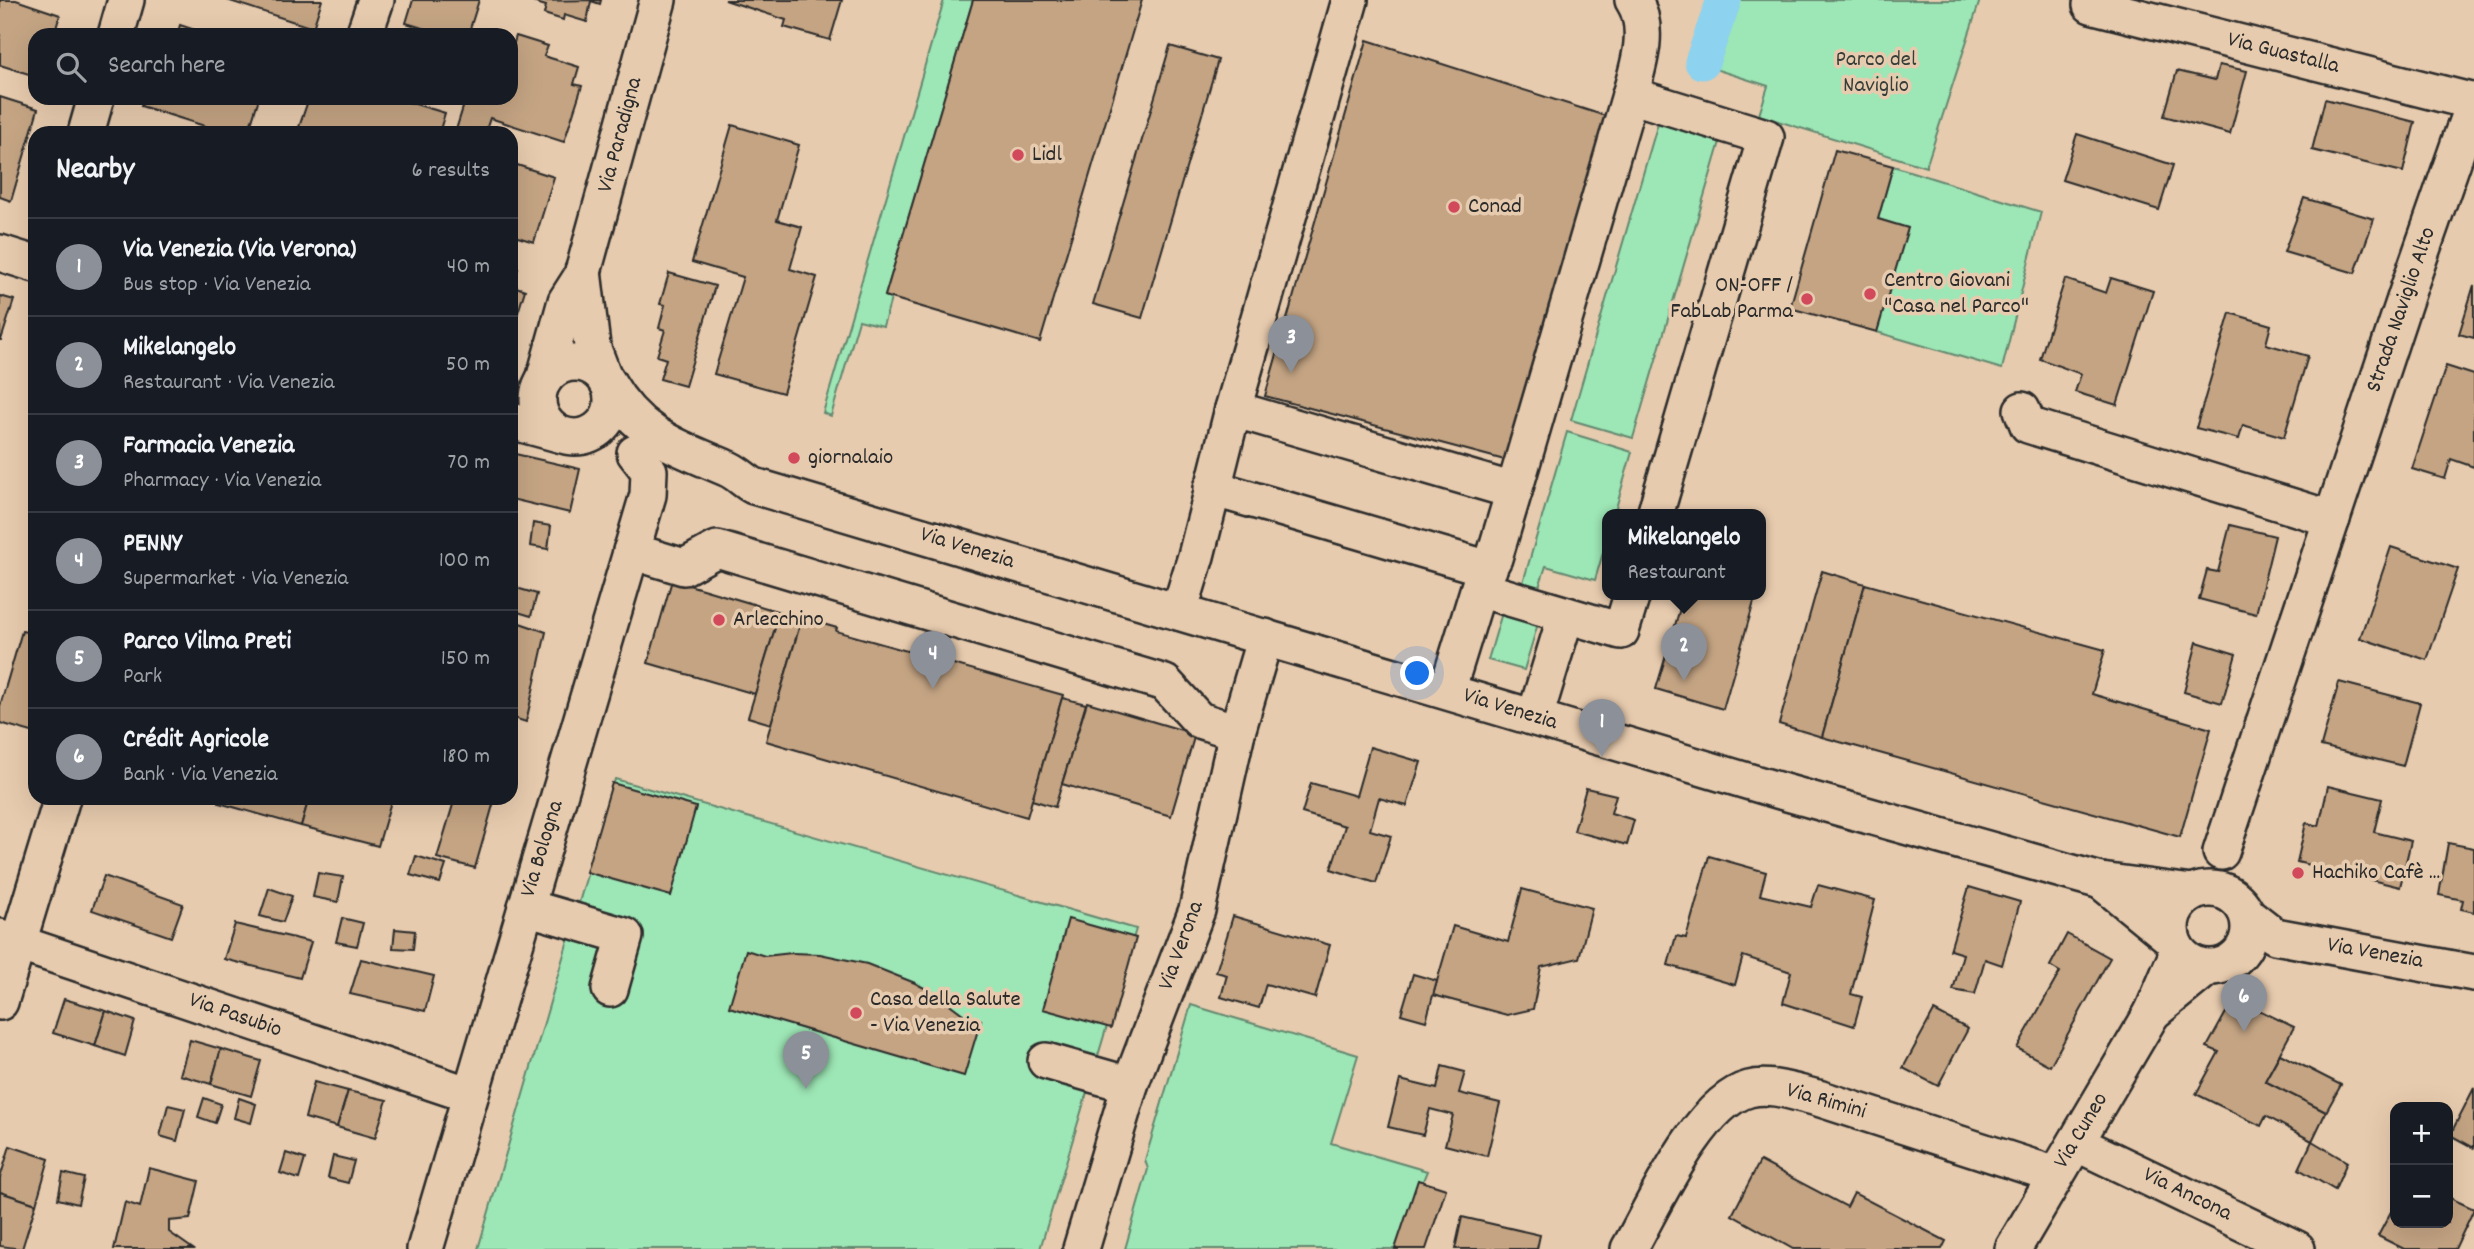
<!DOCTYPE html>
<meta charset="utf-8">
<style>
body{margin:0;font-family:Dekko,sans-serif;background:#242831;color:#f1f3f6}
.controls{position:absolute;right:21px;bottom:21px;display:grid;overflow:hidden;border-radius:14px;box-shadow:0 7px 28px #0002}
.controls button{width:63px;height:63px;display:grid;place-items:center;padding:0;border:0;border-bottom:2px solid #363941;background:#171b24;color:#f1f3f6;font:35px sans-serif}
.you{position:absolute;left:1418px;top:674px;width:24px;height:24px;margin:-18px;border:5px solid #fff;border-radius:50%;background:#1a73e8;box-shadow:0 0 0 10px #1a73e833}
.badge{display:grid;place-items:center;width:46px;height:46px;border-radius:50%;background:#8c9099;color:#fff;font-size:23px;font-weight:700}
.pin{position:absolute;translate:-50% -58px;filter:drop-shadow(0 2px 4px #0008)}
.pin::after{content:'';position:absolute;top:37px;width:24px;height:21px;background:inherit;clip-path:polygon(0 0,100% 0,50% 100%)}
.popup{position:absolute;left:1602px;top:509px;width:164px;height:91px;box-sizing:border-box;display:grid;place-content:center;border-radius:14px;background:#171b24;filter:drop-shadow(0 2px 5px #0005);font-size:23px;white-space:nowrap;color:#9ea1a6}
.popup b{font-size:26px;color:#f1f3f6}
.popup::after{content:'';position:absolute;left:50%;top:100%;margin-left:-14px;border:14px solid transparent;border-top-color:#171b24}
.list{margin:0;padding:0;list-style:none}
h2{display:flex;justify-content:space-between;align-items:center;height:91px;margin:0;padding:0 28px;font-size:30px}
h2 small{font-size:23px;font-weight:400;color:#9ea1a6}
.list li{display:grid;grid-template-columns:46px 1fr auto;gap:21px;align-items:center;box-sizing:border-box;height:98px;padding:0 28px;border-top:2px solid #363941}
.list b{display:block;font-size:26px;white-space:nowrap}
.list p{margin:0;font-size:23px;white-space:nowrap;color:#9ea1a6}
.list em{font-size:23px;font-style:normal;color:#9ea1a6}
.icon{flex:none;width:38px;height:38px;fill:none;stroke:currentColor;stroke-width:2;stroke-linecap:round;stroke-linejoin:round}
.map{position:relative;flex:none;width:2474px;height:1249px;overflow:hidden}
.search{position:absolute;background:#171b24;box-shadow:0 7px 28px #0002;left:28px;top:28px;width:490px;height:77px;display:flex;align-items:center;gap:18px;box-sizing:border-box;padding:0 24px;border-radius:21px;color:#9ea1a6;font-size:26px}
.panel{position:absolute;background:#171b24;box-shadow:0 7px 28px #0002;left:28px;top:126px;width:490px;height:679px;border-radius:21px}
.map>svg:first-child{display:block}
.green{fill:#9de6b5;stroke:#648870;stroke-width:2}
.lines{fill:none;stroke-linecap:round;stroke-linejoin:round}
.canal{stroke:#8dd2ee;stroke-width:35}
.building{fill:#c4a483;stroke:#2b2b2b;stroke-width:2}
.minor-casing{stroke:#2b2b2b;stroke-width:40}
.minor{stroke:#e7cbae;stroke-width:35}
.poi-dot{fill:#d1495b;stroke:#e7cbae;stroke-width:2.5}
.labels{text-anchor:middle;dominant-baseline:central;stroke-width:7;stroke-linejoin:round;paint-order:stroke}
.street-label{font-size:23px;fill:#2b2b2b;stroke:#e7cbae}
.park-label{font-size:23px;fill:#363e39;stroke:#e7cbae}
.poi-label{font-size:23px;fill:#2b2b2b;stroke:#e7cbae;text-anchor:start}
</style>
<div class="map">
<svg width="2474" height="1249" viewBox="0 0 2474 1249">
<rect width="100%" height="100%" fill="#e7cbae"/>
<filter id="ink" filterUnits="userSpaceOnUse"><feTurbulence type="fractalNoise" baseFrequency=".0143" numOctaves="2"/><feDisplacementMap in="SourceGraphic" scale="14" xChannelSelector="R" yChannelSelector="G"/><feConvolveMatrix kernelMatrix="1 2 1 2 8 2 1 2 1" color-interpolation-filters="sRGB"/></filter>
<g filter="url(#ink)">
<!-- green -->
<g class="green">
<path d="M944 0H973L885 296 891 299 883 326 859 320 831 416 823 413Z"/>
<path d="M1736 0H1980L1926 167 1759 115 1768 86 1705 66Z"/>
<path d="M1660 116 1722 135 1633 438 1571 420Z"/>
<path d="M1893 166 2041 212 2002 369 1877 332 1907 228 1878 219Z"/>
<path d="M1567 432 1632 452 1614 515H1607V539L1595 580 1546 566 1538 590 1522 586Z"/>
<path d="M1504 606 1540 617 1524 670 1488 660Z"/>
<path d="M615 779 1136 929 1040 1249H478Z"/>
<path d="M1191 1005 1358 1055 1331 1143 1427 1171 1395 1249H1125L1148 1169 1145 1160Z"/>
</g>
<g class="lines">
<!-- canal -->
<path class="canal" d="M1702 62 1724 0"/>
</g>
<!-- building -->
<g class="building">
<path d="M0 0H16L60 15 54 35H35V76L0 65Z"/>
<path d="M227 0H322L313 28Z"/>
<path d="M413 0H479L468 35H446L406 23Z"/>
<path d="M601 0 600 4 591 1 587 22 564 15 563 20 544 14 546 6 529 1Z"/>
<path d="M725 0H842L830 40 784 27 786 20Z"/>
<path d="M973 0H1142L1040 342 885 296Z"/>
<path d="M180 25 210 35H177Z"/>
<path d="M516 36 548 46 544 56 579 67 574 84 582 86 564 142 490 118 485 133H455L466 98H511V53Z"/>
<path d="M1367 40 1615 119 1512 462 1265 396Z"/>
<path d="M1170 46 1218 60 1142 318 1093 304Z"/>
<path d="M2219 65 2247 71 2230 134 2164 116 2177 71 2215 80Z"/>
<path d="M0 97 38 109 11 201 0 197Z"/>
<path d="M144 98H259L248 133H227L141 106Z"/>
<path d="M309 98H395L445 113 439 133H310L298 130Z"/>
<path d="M2325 99 2415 122 2403 172 2312 150Z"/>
<path d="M732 125 799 145 777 220 802 227 790 269 817 277 783 393 714 374 743 277 692 262Z"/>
<path d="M2077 134 2173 165 2159 210 2062 180Z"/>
<path d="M1835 150 1893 166 1878 219 1908 228 1877 332 1790 308Z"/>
<path d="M511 163 554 177 534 242 511 235Z"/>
<path d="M2304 198 2374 219 2355 273 2284 252Z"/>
<path d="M511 266 518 268 513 286 525 290 511 335Z"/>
<path d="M669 273 715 286 685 386 660 379 666 359 657 356 665 330 659 328 665 305 660 304Z"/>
<path d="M2111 278 2153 291 2117 405 2075 392 2081 374 2040 359 2065 279 2106 293Z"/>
<path d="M2474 285V338L2459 334Z"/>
<path d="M0 296 14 300 1 340H0Z"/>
<path d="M2230 313 2271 325 2266 344 2308 356 2284 437 2243 425 2239 439 2196 428Z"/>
<path d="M2446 366 2474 375V467L2451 459 2445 479 2412 469Z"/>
<path d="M511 453 580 469 570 513 511 499Z"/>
<path d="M533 523 551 526 548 549 530 546Z"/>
<path d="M2230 525 2275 536 2256 614 2199 599 2207 570 2218 572Z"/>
<path d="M2391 547 2458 569 2427 660 2360 638Z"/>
<path d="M1822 571 1865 584 1822 737 1779 724Z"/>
<path d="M672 580 780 612 755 694 648 663Z"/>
<path d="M1865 584 2105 650 2092 694 2211 729 2180 837 1822 737Z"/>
<path d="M513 587 537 594 531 616 511 610Z"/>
<path d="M1684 595H1756L1723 709 1656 689Z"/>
<path d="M779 615 801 621 771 724 748 717Z"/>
<path d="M802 618 837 628 836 631 1063 695 1027 817 766 741Z"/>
<path d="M511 620 546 632 526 722 511 717Z"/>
<path d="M22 631 35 634V733L0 723V706Z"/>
<path d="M2197 642 2236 654 2222 703 2184 692Z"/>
<path d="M2339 682 2420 703 2403 766 2321 746Z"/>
<path d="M1062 698 1086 704 1055 807 1032 800Z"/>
<path d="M1087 702 1195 734 1171 816 1062 784Z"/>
<path d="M1370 747 1421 762 1407 806 1379 798 1370 830 1391 836 1376 883 1331 869 1345 826 1302 813 1311 783 1356 796Z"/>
<path d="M612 783 696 807 671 896 586 872Z"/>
<path d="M2328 786 2382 799 2374 832 2411 841 2400 887 2297 862 2306 823 2319 826Z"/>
<path d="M1586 788 1616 795 1611 813 1634 820 1627 845 1574 831Z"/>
<path d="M220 798H309L301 826 219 803Z"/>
<path d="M309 798H392L378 846 301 826Z"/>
<path d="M455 798H495L475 868 437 858Z"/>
<path d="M2448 843 2474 848V912L2461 909 2463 900 2439 895Z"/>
<path d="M416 856 446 865 440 883 410 875Z"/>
<path d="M1709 856 1766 872 1760 895 1811 907 1818 885 1875 900 1851 994 1862 997 1854 1026 1783 1003 1791 972 1743 956 1735 985 1668 965 1676 936 1686 938Z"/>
<path d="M318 873 343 877 338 902 313 897Z"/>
<path d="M104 876 183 904 171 937 92 910Z"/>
<path d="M1969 887 2020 902 2002 965 1985 959 1975 994 1953 990 1963 954 1950 950Z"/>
<path d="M269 888 292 896 283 922 260 916Z"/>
<path d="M1522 889 1592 908 1579 958 1541 967 1533 1009 1507 1015 1433 995 1453 926 1508 942Z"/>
<path d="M1233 916 1330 945 1315 998 1266 984 1259 1008 1221 997 1227 975 1216 972Z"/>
<path d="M342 918 363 923 357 946 336 942Z"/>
<path d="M1068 919 1136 938 1111 1028 1043 1009Z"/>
<path d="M235 924 311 942 300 978 224 959Z"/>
<path d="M395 929 415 931 413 949 393 948Z"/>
<path d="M2067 934 2110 958 2050 1066 2017 1048 2060 972 2050 966Z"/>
<path d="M746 950 765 956 792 953 820 954 867 964 915 983 939 996 963 1014 981 1020 964 1076 729 1007Z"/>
<path d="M361 959 434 976 425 1011 350 994Z"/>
<path d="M1413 974 1437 981 1426 1021 1401 1014Z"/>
<path d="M2234 998 2294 1027 2265 1081 2326 1112 2312 1141 2266 1116 2261 1126 2196 1094 2219 1052 2207 1047Z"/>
<path d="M64 999 106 1011 95 1046 53 1033Z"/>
<path d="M106 1011 135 1021 125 1056 95 1046Z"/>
<path d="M1934 1011 1968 1029 1938 1086 1903 1068Z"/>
<path d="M190 1040 221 1049 211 1084 180 1075Z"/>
<path d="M221 1049 261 1061 251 1096 211 1084Z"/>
<path d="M2280 1054 2341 1085 2326 1112 2265 1081Z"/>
<path d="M1442 1066 1465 1072 1459 1093 1500 1103 1487 1156 1445 1145 1453 1115 1430 1109 1423 1135 1388 1127 1400 1080 1437 1089Z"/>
<path d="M314 1082 348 1091 337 1127 305 1118Z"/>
<path d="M2474 1088V1148L2450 1135Z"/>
<path d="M348 1091 387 1100 375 1138 337 1127Z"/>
<path d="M204 1098 221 1104 215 1123 198 1117Z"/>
<path d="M239 1098 256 1104 251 1123 234 1118Z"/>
<path d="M168 1105 185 1109 177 1141 160 1136Z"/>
<path d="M2312 1141 2347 1162 2335 1190 2299 1169Z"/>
<path d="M10 1146 49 1159 36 1204 0 1192V1178Z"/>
<path d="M286 1153 305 1159 299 1179 280 1173Z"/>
<path d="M333 1156 354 1161 348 1183 328 1178Z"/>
<path d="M1760 1161 1847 1207 1854 1193 1946 1241 1942 1249H1793L1732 1215Z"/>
<path d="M149 1168 199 1181 190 1219 169 1221V1232L193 1249H114L125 1202 140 1207Z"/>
<path d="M63 1173 84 1178 78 1204 58 1199Z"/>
<path d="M1418 1180 1446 1189 1426 1249H1395Z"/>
<path d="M0 1192 36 1204 22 1249 0 1246Z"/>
<path d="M2448 1197 2474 1209 2455 1249H2404L2378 1236 2395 1204V1223H2448Z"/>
<path d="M1462 1217 1540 1235 1537 1249H1455Z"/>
</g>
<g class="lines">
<!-- minor casing -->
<g class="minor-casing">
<g id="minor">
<path d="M2091 5 2474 102"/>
<path d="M116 35 126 0"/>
<path d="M364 35 376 0"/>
<path d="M1630 95C1639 65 1651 27 1633 0"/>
<path d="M86 133 96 98"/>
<path d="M0 253 35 264"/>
<path d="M583 271 592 346 603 375"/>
<circle cx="575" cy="400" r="37"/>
<path d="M544 380 566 301 582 276 658 0"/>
<path d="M608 383C638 435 675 446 726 468 737 472 744 481 754 486L1784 792 2101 881 2192 893"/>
<path d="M1233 409 1514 491 1494 558 1480 584 1447 691"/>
<path d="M2022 410 2028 425 2332 519"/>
<path d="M511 421 559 434"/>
<path d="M1212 488 1489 569"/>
<path d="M1514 491 1630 95 1766 137 1655 515"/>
<path d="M631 551 684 567 717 549 1165 683 1199 720 1237 732"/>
<path d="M1479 589 1621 631 1632 595"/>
<path d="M1179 612 1196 556 1233 409 1350 0"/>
<path d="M1535 717 1566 615"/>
<path d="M2221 852 2410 284 2474 101"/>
<path d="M2101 881 2172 939"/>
<circle cx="2210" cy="928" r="39"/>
<path d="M526 907 625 936 610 989"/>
<path d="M2248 915 2275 936 2474 973"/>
<path d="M0 937 470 1095"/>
<path d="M2178 952 2152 1013 2207 968"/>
<path d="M0 1002 62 798"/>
<path d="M1046 1061 1130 1085"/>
<path d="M2076 1143 2297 1249"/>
<path d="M425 1249 648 495 649 471 635 453"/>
<path d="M1081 1249 1130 1085 1197 910 1237 732 1265 637"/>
<path d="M1629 1249C1654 1205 1699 1102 1749 1089 1771 1083 1796 1093 1818 1098L2056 1175"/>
<path d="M2013 1249 2152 1013"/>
</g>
</g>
<!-- minor -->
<use href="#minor" class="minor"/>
</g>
</g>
<!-- markers -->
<g class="poi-dot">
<circle cx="1018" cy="155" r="7"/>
<circle cx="1454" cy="207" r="7"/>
<circle cx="1870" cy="294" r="7"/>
<circle cx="1807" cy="299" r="7"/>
<circle cx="794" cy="458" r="7"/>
<circle cx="719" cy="620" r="7"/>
<circle cx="2298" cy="873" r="7"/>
<circle cx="856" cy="1013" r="7"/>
</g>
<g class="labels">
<!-- street labels -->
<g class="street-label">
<text transform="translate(2283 54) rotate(14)">Via Guastalla</text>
<text transform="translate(621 135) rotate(-75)">Via Paradigna</text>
<text transform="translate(2402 310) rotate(-71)">Strada Naviglio Alto</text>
<text transform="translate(967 549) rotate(17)">Via Venezia</text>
<text transform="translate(1510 710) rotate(17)">Via Venezia</text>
<text transform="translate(543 849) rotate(-73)">Via Bologna</text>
<text transform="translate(1182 946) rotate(-70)">Via Verona</text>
<text transform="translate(2375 954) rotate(10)">Via Venezia</text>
<text transform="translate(235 1016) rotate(19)">Via Pasubio</text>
<text transform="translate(1826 1102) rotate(16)">Via Rimini</text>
<text transform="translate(2082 1131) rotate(-59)">Via Cuneo</text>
<text transform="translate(2187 1195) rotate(26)">Via Ancona</text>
</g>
<!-- park labels -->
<g class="park-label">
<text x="1876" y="60">Parco del<tspan x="1876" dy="26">Naviglio</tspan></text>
</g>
<!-- poi labels -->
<g class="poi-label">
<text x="1032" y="155">Lidl</text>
<text x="1468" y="207">Conad</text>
<text x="1884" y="281">Centro Giovani<tspan x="1884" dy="26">"Casa nel Parco"</tspan></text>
<text x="1793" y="286" text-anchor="end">ON-OFF /<tspan x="1793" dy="26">FabLab Parma</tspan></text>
<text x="808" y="458">giornalaio</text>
<text x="733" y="620">Arlecchino</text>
<text x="2312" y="873">Hachiko Cafè ...</text>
<text x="870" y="1000">Casa della Salute<tspan x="870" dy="26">- Via Venezia</tspan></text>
</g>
</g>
</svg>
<div class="controls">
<button>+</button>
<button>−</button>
</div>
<div class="you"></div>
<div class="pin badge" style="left:1602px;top:757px">1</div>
<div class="pin badge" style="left:1684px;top:681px">2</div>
<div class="popup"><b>Mikelangelo</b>Restaurant</div>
<div class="pin badge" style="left:1291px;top:373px">3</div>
<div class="pin badge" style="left:933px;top:689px">4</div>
<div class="pin badge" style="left:806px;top:1089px">5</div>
<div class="pin badge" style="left:2244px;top:1032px">6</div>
<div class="search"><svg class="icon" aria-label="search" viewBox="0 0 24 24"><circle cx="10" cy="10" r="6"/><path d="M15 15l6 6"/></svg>Search here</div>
<section class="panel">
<h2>Nearby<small>6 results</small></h2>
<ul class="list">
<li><span class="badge">1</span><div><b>Via Venezia (Via Verona)</b><p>Bus stop · Via Venezia</p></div><em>40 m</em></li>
<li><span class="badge">2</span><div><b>Mikelangelo</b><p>Restaurant · Via Venezia</p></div><em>50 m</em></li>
<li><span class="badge">3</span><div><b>Farmacia Venezia</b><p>Pharmacy · Via Venezia</p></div><em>70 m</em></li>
<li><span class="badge">4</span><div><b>PENNY</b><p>Supermarket · Via Venezia</p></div><em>100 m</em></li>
<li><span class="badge">5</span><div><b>Parco Vilma Preti</b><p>Park</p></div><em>150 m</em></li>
<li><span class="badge">6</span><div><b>Crédit Agricole</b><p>Bank · Via Venezia</p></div><em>180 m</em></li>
</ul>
</section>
</div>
